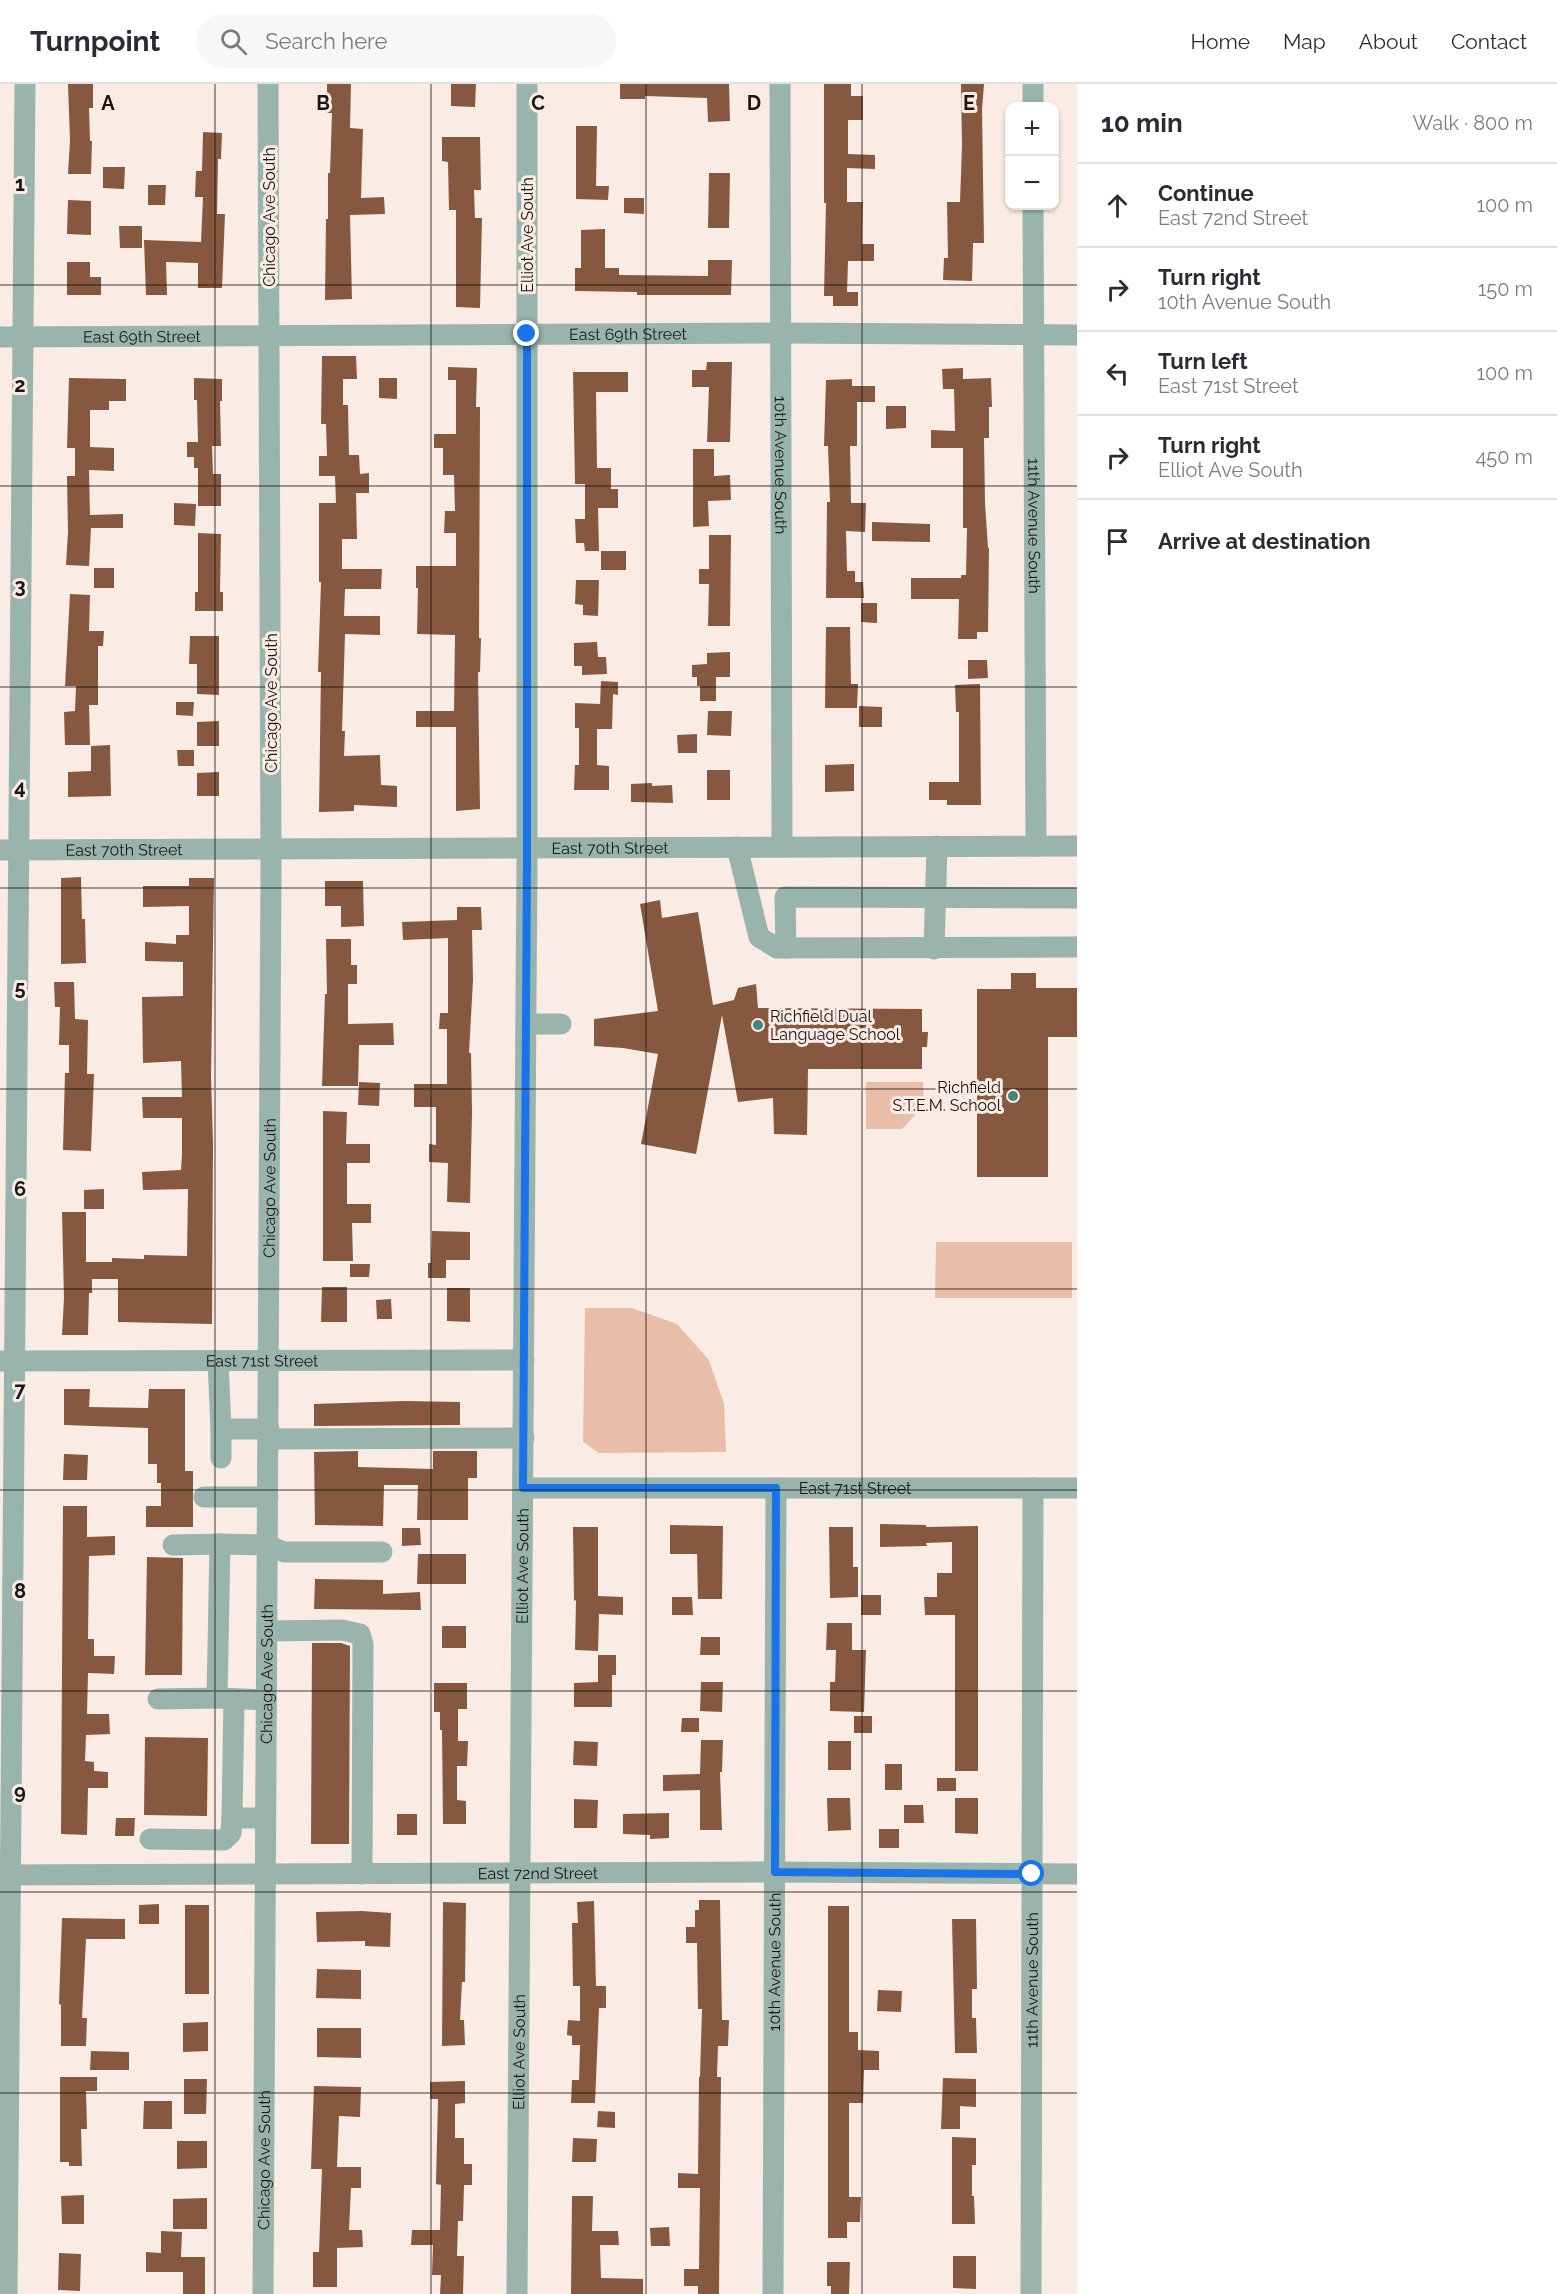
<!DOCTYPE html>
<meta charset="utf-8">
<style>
body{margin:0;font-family:Raleway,sans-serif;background:#f7f7f7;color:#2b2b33}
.controls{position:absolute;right:18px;top:18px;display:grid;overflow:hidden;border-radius:12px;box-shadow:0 2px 4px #0004}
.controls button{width:54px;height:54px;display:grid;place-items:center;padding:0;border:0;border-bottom:2px solid #e1e1e2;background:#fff;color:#2b2b33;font:30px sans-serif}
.stop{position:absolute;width:18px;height:18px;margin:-14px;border:4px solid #1a73e8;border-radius:50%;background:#fff}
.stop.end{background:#1a73e8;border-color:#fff;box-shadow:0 2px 6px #0008}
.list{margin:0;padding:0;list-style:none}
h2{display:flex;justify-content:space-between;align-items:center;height:78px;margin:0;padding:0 24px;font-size:26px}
h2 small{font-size:20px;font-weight:400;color:#7c7c81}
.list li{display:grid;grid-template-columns:39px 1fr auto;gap:18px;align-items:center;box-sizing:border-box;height:84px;padding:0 24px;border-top:2px solid #e1e1e2}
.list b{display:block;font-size:22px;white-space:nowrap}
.list p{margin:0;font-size:20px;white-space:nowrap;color:#7c7c81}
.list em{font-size:20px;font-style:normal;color:#7c7c81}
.icon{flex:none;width:33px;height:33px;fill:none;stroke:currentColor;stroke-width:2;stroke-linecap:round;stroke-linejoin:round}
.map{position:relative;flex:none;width:1077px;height:2210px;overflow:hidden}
header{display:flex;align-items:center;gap:36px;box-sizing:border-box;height:84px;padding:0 30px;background:#fff;border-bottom:2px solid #e1e1e2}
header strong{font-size:28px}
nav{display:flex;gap:33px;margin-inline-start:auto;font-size:21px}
.search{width:420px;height:54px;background:#f7f7f7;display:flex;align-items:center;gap:15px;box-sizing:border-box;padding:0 21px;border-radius:33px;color:#7c7c81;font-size:22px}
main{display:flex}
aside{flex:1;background:#fff}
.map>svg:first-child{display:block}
.park{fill:#e9bea9}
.building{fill:#865840}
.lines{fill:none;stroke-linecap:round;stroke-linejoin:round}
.minor{stroke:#98b4ac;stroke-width:21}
.route{stroke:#1a73e8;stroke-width:8}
.grid{fill:none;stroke:#1b1614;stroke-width:1.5;stroke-opacity:0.55}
.poi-dot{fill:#438577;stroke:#faece5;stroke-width:2}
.labels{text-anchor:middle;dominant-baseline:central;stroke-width:6;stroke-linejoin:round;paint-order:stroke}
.street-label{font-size:16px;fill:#1b1614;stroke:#faece5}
.poi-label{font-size:16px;fill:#1b1614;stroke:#faece5;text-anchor:start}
.grid-label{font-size:20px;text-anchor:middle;font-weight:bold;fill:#1b1614;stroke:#faece5;stroke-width:6;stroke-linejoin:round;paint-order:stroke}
</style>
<header>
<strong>Turnpoint</strong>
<div class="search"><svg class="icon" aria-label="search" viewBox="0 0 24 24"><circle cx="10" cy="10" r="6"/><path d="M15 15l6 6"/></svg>Search here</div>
<nav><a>Home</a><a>Map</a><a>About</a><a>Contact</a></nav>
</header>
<main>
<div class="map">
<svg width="1077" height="2210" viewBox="0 0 1077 2210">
<rect width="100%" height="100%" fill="#faece5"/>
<!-- park -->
<g class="park">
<path d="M866 998H923L924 1021 902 1045H866Z"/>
<path d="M936 1158H1072V1214H935Z"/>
<path d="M585 1224H632L677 1240 709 1276 724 1320 726 1368 599 1369 583 1358Z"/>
</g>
<!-- building -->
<g class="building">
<path d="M68 0H93V24H89L90 57H92L91 90H68L70 57Z"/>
<path d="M327 0H351L350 44 363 45 361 114 384 113 385 130 350 131 352 215 325 216 326 135H328V89H330L332 29H327Z"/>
<path d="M451 0H476L475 23 451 22Z"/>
<rect x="620" y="0" width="25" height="15"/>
<path d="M645 0H729L730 37 708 38 707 14 645 12Z"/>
<path d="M824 0H851V12H863V36H848V70L875 71V85L847 84V118H863L862 160H874V177H848L847 208H858V222H833V212H824L826 119H824Z"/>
<path d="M961 0H984L982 26 984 159H973L972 197 943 196 944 174H948L947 118H960L962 61Z"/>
<path d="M576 42H597L596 102H609L608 116 576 115Z"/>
<path d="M203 48 222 49 221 75H218L217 130H225L222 204H198V179L166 178 167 211H146L144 156 201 158 203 113H195L196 87H202Z"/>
<path d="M442 53H480L481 106H474L475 134H482L480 224 456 223V126H449L448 78 442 77Z"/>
<path d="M103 83H125L124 105 103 104Z"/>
<path d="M709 89H730L729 144H708Z"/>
<path d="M148 101H166L165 121H148Z"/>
<path d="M624 114H644V130L624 129Z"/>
<path d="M68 116 91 117V151L67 150Z"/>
<path d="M119 142H142V164H120Z"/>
<path d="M605 145V184H619V191L708 192V176H732L731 211H637V208L575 207V184H581V146Z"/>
<path d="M67 178H90V193H101V211H67Z"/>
<path d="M322 272H356L357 295H343V321H348L349 371H359L360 390 369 389V409H356L357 455H342V485H382L381 505H345L344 532H380V551L345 550 342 647H345L344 672 380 671 381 701 397 702V723L354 721V727L319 728 321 588H318L321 498H319V419H336L335 392H319V372H327L326 340H321Z"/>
<path d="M707 278H732L730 358H707L709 303H692V286H706Z"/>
<path d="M448 283 477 284 476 323H480L479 554H481L480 588H478L480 725 456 727V643H416V627H454L455 551 417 550 418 504H416V482H456V449H444L445 427H455L454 391H443V364H434V350H456V296H448Z"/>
<path d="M963 284V295L991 294 992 323H989V354H984L985 419 988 464H989L988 548H977V555H958L959 515H911V494H961V491H966L967 444H963V364H931V346L955 347 954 305H943L942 285Z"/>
<path d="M573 288H628V308H596L597 384H611V405H618V424H598L599 467H585L584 459H576L575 435H585V400H575Z"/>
<path d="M69 294 126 295V317H109V326H90V363L114 364V387L89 386 90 431 123 430V444H91L89 482 66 481 68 448 67 392H75V364H67Z"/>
<path d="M194 294 222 295V317H220L221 362H212L213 390H221V422H198V384H194V373H187V358H198L197 316H194Z"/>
<path d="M379 294H397V315L379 314Z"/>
<path d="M852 295V302H875V318H857V362H850L851 419H866L865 448 846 447 847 487H855V498H863L864 514H826L827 418H830L828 362H824L826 296Z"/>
<path d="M886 322H906V344L886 345Z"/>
<path d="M693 365H714V392L730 391 731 416 708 417 709 442 693 443Z"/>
<path d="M174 419 196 420 195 442 174 441Z"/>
<path d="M872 438 930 440V458L872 457Z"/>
<path d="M198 449 221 450 220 508H223V527H195V508H198Z"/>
<path d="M709 451H731L730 542H708L709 500H699V485H709Z"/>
<rect x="601" y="467" width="25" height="19"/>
<rect x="94" y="484" width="20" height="20"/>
<path d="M576 496H599L598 532 583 531V521L575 520Z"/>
<path d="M70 510 90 511 89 547H104L103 562H98V621H89L90 661H65L64 628 75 627 76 602H65Z"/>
<path d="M861 519H877V539L861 538Z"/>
<path d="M826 543H850L851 600H858L857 624H825Z"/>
<path d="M190 552H219V611L197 610V580H189Z"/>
<path d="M597 558 598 573H606L607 590 582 591V582H574V559Z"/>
<path d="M730 568V593H716V617H700V602H697V593H692V581L707 580V569Z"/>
<path d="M968 576H987L988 594 968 595Z"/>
<path d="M601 597 618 598V611L613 610 612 645H597V681L609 682V706H574L575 681H579V644H575V619L600 620Z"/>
<path d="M980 600 981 721H947V716H929V698H959V628H956L955 601Z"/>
<path d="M176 618H194L193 632 176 631Z"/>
<path d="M859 622 882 623V643H859Z"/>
<path d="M708 627H732L731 652 707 651Z"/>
<path d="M219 637V662H197V638Z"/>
<path d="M697 650V669H678L677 651Z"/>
<path d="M110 661 111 712 68 713V688L91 687V662Z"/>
<path d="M177 666H194V682H178Z"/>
<path d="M854 680V707L825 708V681Z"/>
<rect x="707" y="686" width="23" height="30"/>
<path d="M219 688V712H197V689Z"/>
<path d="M652 699V702L672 701 673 719 631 718V700Z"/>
<path d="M81 793 82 835H85L86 879 61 880V794Z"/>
<path d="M189 794H214L211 992 213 1060 212 1240 118 1238V1195H92V1209H89L88 1251H62L64 1214 62 1128H86V1178H112V1174L144 1175V1171L187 1172 188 1105 143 1106 142 1088 181 1086 182 1071V1034H143L142 1013H182L181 977 143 979 142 913 183 912V878L145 877V858L176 860V851H189V822L143 823V802H189Z"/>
<path d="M325 797H363L364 842 341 843V822H325Z"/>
<path d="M660 816 662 834 698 828 713 921 734 916 738 904 756 900 758 924 922 925V948H928L927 963H922V985H808L807 1051 774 1050 773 1014 738 1018 722 931 696 1070 641 1060 658 970 623 964 594 962V935L658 927 640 820Z"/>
<path d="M457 823H481L482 846H472L473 896 469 969H471L472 1028 470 1119 447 1118 448 1079 429 1078V1060L436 1061V1023H414V1000H447V945H439L440 929H448V854L403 856 402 838 457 836Z"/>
<path d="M326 855H351V881H357V900H348V940L393 939 394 961H359L358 1002H322L325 910H327Z"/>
<path d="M1011 889H1036V904H1077V953H1048V1093H977V905H1011Z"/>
<path d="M54 898H74L75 935 88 936 87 990H94L91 1067 63 1066 65 989H69V961H59L60 923H55Z"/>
<path d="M359 998 380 999 379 1022 358 1021Z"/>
<path d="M323 1027 347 1028 346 1060H370V1079H347V1120H371V1139H352L353 1177H323Z"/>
<path d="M104 1105V1125H84V1106Z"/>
<path d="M432 1147 470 1148V1176H446V1194H428V1179H431Z"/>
<path d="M350 1180H370L369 1193H350Z"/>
<path d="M322 1203H347V1238H321Z"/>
<path d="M447 1204H470V1238L447 1237Z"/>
<path d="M391 1215 392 1235H377L376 1216Z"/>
<path d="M64 1305H90L89 1323 148 1324 149 1305H185V1387H193V1443H146V1422H161V1399H157V1380H148V1344L64 1341Z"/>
<path d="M404 1317 460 1318V1341L314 1342V1320Z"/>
<path d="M358 1367V1383L433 1385V1367H477V1394H468V1436H417L418 1401H384L383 1442 315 1441 314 1368Z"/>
<path d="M64 1370 88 1371 87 1396H63Z"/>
<path d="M63 1422H87V1453L115 1452V1471L89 1472 88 1555H94V1572H115L114 1590 88 1589 87 1630H109L110 1650 86 1651 85 1677 94 1678V1687L108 1688V1704H88L87 1751 61 1750Z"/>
<path d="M880 1440 926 1441V1443L978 1442V1687H955V1531H925L924 1513H937V1489H952V1458L926 1459 927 1462 880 1463Z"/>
<path d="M670 1441 723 1442 722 1515H698L697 1470H670Z"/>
<path d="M573 1443H598V1512L623 1513V1531L599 1530 598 1567 575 1566 576 1516 574 1517Z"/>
<path d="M829 1443H853V1483H858V1513L830 1514Z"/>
<path d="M402 1444H420L421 1461 402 1462Z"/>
<path d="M418 1470H466V1500H417Z"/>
<path d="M147 1473 183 1474 182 1591H145Z"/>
<path d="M315 1495 383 1496V1510L420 1508 421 1526 314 1525Z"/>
<rect x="861" y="1511" width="20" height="20"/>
<path d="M672 1513H692L693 1531H672Z"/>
<path d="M827 1539H852V1566H866L864 1628 830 1627V1598H835L836 1566H826Z"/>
<rect x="442" y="1542" width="24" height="22"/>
<path d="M701 1553H720V1571H700Z"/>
<path d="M312 1559H341L350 1562 349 1760H311Z"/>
<path d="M598 1571H616V1591H612V1623H574V1599L598 1598Z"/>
<path d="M701 1598H723L722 1628 700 1627Z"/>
<path d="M434 1599H467V1625H458V1657H468L467 1682H457V1716L466 1717V1740H443L442 1646H440V1628H434Z"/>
<rect x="854" y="1632" width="18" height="17"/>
<path d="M682 1634H699V1648H681Z"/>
<path d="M145 1653 208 1654 207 1732 144 1731Z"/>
<path d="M701 1656H723L722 1688H720L722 1746H700V1706L663 1707V1691L700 1690Z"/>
<path d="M574 1657 598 1658 597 1682 573 1681Z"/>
<rect x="828" y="1657" width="23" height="29"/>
<rect x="885" y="1680" width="17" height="26"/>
<rect x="937" y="1694" width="19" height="13"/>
<path d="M827 1714H850L851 1746 828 1747Z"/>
<path d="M955 1714H978V1750L955 1749Z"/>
<path d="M574 1715 598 1716 597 1744H574Z"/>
<path d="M904 1721H923L924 1739H904Z"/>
<path d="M669 1729V1754L650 1755V1751L623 1750V1730Z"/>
<rect x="397" y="1730" width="20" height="21"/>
<path d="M116 1734H135L134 1752H115Z"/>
<rect x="879" y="1745" width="20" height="19"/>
<path d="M699 1816H720L722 1936H729L728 1962H718L717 1993H721L719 2210H698V2202H684V2185H699L700 2104H678V2089L698 2090 699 1993H700L702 1925H698L697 1859H686V1843H695V1826H699Z"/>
<path d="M594 1817 596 1902H606V1924H599L595 2019H571L572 1996H579L580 1961H572V1952L567 1951 568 1936 580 1937V1902H573L572 1839H578L577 1818Z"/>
<path d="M443 1818 466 1819 465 1898H462L460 1936H464L465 1961 442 1962Z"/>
<path d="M159 1820V1840H139V1821Z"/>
<rect x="185" y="1821" width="24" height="89"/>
<path d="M828 1822H849V1948H858V1966L879 1967V1986H864L863 2019H849V2113H861L860 2138H847V2154H828Z"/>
<path d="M362 1827 391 1829 390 1863 365 1862V1857L317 1858 316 1828Z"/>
<path d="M62 1834 125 1835V1855H86L82 1934H87L86 1962H61V1921L59 1920Z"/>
<path d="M952 1835H976L977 1905H972V1934H976L977 1969H955Z"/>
<path d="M317 1885 361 1886V1915L316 1914Z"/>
<path d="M878 1906 902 1907 901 1928 877 1927Z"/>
<path d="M208 1938V1967L183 1968V1939Z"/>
<path d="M317 1944H361V1974L317 1973Z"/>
<path d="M91 1967 129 1968V1986H90Z"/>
<path d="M60 1993H97V2007H86L87 2045H81L82 2082H69V2078H60Z"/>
<path d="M943 1994 976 1995V2023L960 2022V2045H941Z"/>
<path d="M184 1995H207L206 2030H184Z"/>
<path d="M465 1997V2019L455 2020V2054H464V2080H472V2101H464L463 2137H458L457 2172H464L463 2210H440L441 2191H432L433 2161H411L412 2146H440L441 2101 436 2100 438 2015H430V1998Z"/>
<path d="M314 2002 361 2003 360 2033 339 2032 337 2083H361V2104H351L349 2146H362L363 2163 337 2164V2203H313V2168H319L322 2085H311Z"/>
<path d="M144 2017H172V2045H143Z"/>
<path d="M598 2027 615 2028V2044L597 2043Z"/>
<path d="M952 2053 976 2054V2081H972V2112H974L975 2140H952Z"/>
<path d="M573 2054 597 2055 596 2078H572Z"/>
<path d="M177 2057H207V2084L177 2085Z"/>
<path d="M84 2111V2140H62L61 2112Z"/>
<path d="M572 2112H593L592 2147H618L619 2161H600L601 2194 643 2195V2210H571Z"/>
<path d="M207 2114V2145H173V2115Z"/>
<path d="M669 2143 670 2162H651L650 2144Z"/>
<path d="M161 2147 182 2148 181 2173H205V2210H183V2188H146V2168L161 2169Z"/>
<path d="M59 2169 81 2170 80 2207 58 2206Z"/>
<path d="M953 2172H976V2205L953 2204Z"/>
<path d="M827 2178H850L849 2210H831V2202H827Z"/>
</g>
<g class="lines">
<!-- minor -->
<g class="minor">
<path id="s1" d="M780 0 782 763"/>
<path d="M1033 0V22"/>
<path id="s2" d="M1033 122 1036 762"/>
<path id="s3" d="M0 253 780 249 1077 251"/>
<path d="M737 763 759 853 777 864 1077 863"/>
<path id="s4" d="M0 766 1077 762"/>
<path d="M786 864 785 813 1077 814"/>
<path d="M934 865 937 762"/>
<path d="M526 940H561"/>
<path id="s5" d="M1 1277 524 1276"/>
<path d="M218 1277 221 1345H269"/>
<path d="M221 1345V1374"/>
<path d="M269 1355 524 1354"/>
<path id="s6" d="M523 1404H1077"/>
<path d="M204 1413H268"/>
<path d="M173 1461 220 1460"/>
<path d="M267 1547 342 1546 360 1550 363 1560 362 1790"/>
<path d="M158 1615 217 1614"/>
<path d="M234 1615 232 1734H265"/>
<path d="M266 1616 217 1614 220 1460 268 1461 284 1468H382"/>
<path d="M150 1755 224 1756 231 1749 232 1734"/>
<path id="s7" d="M0 1791 775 1788 1077 1790"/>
<path d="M7 2210 25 0"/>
<path id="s8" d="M263 2210 271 783 268 0"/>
<path id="s9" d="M517 2210 527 776V0"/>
<path id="s10" d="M773 2210 776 1404"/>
<path id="s11" d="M1031 2210 1033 1404"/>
</g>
</g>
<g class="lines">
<!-- route -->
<path class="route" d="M527 250V776L523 1404H776L775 1788 1032 1790"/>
</g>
<!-- grid -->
<path class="grid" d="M215 0V2210M431 0V2210M646 0V2210M862 0V2210M0 201H1077M0 402H1077M0 603H1077M0 804H1077M0 1005H1077M0 1205H1077M0 1406H1077M0 1607H1077M0 1808H1077M0 2009H1077"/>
<!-- markers -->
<g class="poi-dot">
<circle cx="758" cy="941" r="6"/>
<circle cx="1013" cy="1012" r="6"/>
</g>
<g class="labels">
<!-- street labels -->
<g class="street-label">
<text transform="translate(269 133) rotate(-90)">Chicago Ave South</text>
<text transform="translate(527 151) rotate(-90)">Elliot Ave South</text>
<text stroke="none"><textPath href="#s3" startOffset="628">East 69th Street</textPath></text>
<text stroke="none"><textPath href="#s3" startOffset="142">East 69th Street</textPath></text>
<text stroke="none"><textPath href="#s1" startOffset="381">10th Avenue South</textPath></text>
<text stroke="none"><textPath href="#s2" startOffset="320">11th Avenue South</textPath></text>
<text transform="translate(271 619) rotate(-90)">Chicago Ave South</text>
<text stroke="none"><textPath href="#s4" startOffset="610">East 70th Street</textPath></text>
<text stroke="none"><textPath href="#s4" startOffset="124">East 70th Street</textPath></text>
<text stroke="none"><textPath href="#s8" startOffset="1106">Chicago Ave South</textPath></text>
<text stroke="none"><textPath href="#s5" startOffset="261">East 71st Street</textPath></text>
<text stroke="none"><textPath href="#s6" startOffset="332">East 71st Street</textPath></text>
<text stroke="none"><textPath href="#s9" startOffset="728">Elliot Ave South</textPath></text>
<text stroke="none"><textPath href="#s8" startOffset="620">Chicago Ave South</textPath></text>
<text stroke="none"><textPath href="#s7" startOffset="538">East 72nd Street</textPath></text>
<text stroke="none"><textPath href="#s10" startOffset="332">10th Avenue South</textPath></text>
<text stroke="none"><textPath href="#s11" startOffset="314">11th Avenue South</textPath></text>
<text stroke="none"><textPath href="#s9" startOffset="242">Elliot Ave South</textPath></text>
<text stroke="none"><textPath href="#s8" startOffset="134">Chicago Ave South</textPath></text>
</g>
<!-- poi labels -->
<g class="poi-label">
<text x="770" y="932">Richfield Dual<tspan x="770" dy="18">Language School</tspan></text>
<text x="1001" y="1003" text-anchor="end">Richfield<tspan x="1001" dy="18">S.T.E.M. School</tspan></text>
</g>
</g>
<g class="grid-label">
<text x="108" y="26">A</text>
<text x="323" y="26">B</text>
<text x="538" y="26">C</text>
<text x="754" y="26">D</text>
<text x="969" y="26">E</text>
<text x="20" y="107">1</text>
<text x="20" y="308">2</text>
<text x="20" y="509">3</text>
<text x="20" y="710">4</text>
<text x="20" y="911">5</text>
<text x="20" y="1112">6</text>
<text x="20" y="1313">7</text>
<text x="20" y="1514">8</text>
<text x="20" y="1715">9</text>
</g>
</svg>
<div class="controls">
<button>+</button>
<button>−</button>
</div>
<div class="stop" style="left:1032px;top:1790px"></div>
<div class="stop end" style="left:527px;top:250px"></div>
</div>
<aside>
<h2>10 min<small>Walk · 800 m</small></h2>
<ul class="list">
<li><svg class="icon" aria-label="ahead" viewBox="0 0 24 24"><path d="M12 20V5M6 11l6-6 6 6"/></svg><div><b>Continue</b><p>East 72nd Street</p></div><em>100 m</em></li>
<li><svg class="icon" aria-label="right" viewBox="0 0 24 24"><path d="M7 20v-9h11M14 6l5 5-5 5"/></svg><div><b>Turn right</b><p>10th Avenue South</p></div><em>150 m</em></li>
<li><svg class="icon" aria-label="left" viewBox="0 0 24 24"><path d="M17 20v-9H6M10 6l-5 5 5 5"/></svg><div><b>Turn left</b><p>East 71st Street</p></div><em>100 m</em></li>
<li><svg class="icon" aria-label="right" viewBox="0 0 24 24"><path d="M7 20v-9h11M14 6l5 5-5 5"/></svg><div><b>Turn right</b><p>Elliot Ave South</p></div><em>450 m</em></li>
<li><svg class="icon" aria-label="arrive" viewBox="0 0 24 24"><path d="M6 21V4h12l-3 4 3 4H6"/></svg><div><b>Arrive at destination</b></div></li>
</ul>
</aside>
</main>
